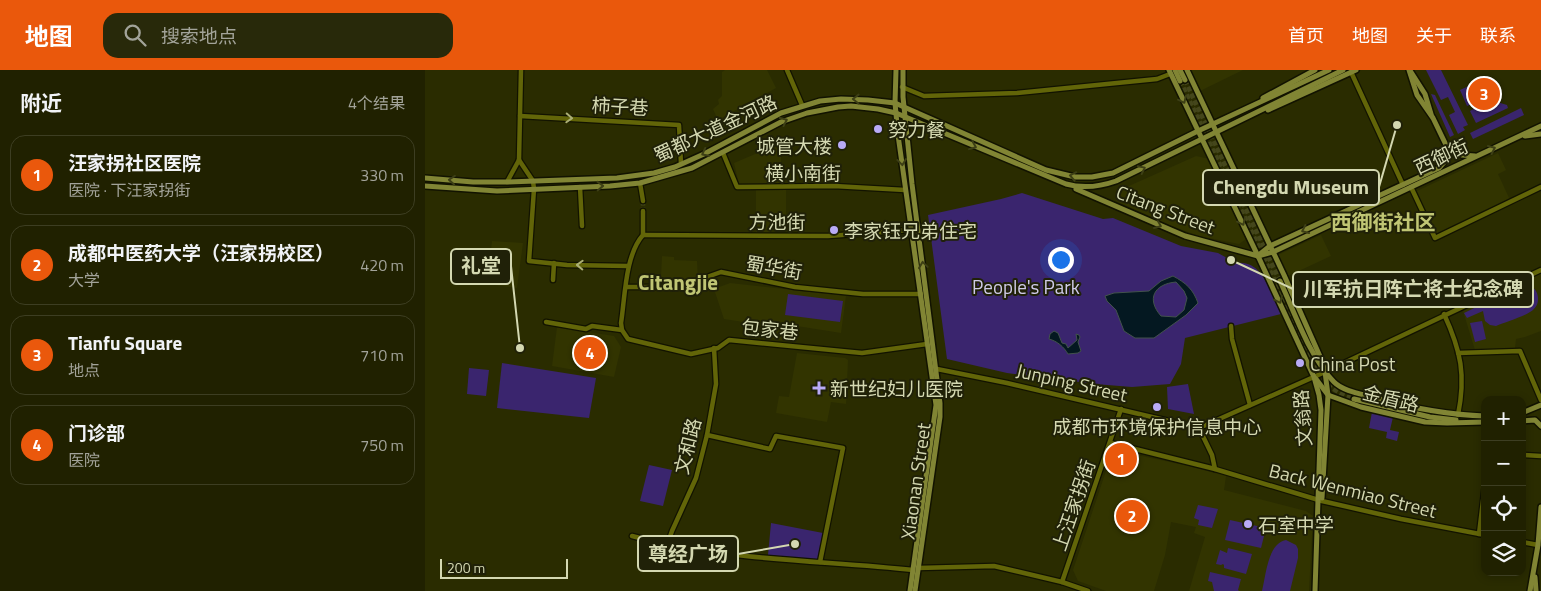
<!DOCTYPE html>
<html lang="zh">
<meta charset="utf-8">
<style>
body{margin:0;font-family:"Titillium Web","Noto Sans SC",sans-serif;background:#28290a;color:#f1f3f6}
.controls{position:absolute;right:15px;bottom:15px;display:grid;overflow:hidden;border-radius:10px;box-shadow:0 2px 8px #0003}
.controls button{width:45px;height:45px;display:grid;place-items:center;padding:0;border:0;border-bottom:1px solid #3d3e22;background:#202100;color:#f1f3f6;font:25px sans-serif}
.scale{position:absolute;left:15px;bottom:12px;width:128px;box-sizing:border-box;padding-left:5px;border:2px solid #d4d8b1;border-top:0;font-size:14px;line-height:18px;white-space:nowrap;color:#d4d8b1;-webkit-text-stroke:4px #202108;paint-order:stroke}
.you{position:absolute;left:635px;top:189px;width:18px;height:18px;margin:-12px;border:4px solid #fff;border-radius:50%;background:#1a73e8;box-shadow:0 0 0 8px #1a73e833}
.badge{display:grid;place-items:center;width:32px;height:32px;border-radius:50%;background:#ea580c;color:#fff;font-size:16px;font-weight:700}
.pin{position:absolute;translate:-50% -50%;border:2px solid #fff;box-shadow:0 1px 5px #0006}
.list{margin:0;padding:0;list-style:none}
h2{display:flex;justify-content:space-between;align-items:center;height:65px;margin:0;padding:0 20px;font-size:21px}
h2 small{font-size:16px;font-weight:400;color:#a2a399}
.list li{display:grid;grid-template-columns:32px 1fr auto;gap:15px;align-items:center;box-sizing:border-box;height:80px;margin:0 10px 10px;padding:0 10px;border:1px solid #3d3e22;border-radius:15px}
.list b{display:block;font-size:19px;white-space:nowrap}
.list p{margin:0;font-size:16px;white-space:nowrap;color:#a2a399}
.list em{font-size:16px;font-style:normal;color:#a2a399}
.icon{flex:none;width:28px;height:28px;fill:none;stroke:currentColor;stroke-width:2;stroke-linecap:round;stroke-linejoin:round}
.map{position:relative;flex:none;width:1116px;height:521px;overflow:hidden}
header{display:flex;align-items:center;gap:30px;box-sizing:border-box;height:70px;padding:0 25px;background:#ea580c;color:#fff}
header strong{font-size:24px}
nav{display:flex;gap:28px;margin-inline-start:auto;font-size:18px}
.search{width:350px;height:45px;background:#28290a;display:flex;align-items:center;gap:12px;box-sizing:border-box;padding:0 18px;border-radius:15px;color:#a2a399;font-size:19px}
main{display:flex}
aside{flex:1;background:#202100}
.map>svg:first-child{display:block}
.built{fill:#323400}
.green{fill:#3a256e}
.water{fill:#041821;stroke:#42524c;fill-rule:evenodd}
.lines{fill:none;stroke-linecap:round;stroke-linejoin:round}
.minor-tunnel{stroke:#44461b;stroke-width:4.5;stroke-dasharray:4.5 2;stroke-linecap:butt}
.major-tunnel{stroke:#44461b;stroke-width:5;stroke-dasharray:5 2.5;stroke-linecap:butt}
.minor-casing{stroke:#121300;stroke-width:7}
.major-casing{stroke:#121300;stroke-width:8}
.minor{stroke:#626508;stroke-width:4.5}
.major{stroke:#818534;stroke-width:5}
.oneway{stroke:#3d3f15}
.oneway2{stroke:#acb076}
.poi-dot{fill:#b9abf7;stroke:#202108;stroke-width:2}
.labels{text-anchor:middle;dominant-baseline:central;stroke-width:4;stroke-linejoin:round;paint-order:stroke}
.street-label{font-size:19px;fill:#d4d8b1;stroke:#202108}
.poi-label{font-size:19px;fill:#d4d8b1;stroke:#202108;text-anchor:start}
.park-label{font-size:19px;fill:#cfcbe8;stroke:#202108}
.quarter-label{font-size:21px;font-weight:bold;fill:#c0c674;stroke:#202108}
.leader{fill:none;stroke:#d4d8b1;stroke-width:2}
.callout-dot{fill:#d4d8b1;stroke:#202108;stroke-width:2}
.callout{fill:#202108;stroke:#d4d8b1;stroke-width:2}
.callout-label{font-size:20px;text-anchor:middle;font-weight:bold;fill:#d4d8b1}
</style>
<header>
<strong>地图</strong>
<div class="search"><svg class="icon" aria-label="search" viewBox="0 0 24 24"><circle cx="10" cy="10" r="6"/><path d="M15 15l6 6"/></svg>搜索地点</div>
<nav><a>首页</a><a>地图</a><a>关于</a><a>联系</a></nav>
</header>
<main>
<aside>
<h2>附近<small>4个结果</small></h2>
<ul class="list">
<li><span class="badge">1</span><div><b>汪家拐社区医院</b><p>医院 · 下汪家拐街</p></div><em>330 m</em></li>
<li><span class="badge">2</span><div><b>成都中医药大学（汪家拐校区）</b><p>大学</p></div><em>420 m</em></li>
<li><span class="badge">3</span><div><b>Tianfu Square</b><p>地点</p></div><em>710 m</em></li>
<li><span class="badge">4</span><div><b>门诊部</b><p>医院</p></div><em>750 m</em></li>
</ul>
</aside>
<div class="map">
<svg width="1116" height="521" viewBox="0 0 1116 521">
<rect width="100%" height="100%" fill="#2a2c00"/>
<!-- built -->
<g class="built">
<path d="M300 0H342L351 18 293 50 288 39 294 34 293 30 297 26V2Z"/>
<path d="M765 0H818L775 21Z"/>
<path d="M349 76 356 82V120H361V156L345 155V164H331V114H314L309 93Z"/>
<path d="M1073 83 1081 100 1073 104 1085 130 1012 165 992 121Z"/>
<path d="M771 86 785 89 821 169 814 174 774 166 746 156 691 131 695 120Z"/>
<path d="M896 165 906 186 863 206 853 185Z"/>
<path d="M67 171 98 173 92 218 62 214Z"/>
<path d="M237 186 249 187V190L272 191 273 209 267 212 265 209 236 207Z"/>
<path d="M1116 201V261L1100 267 1091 269 1090 278 1050 280 1038 241Z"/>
<path d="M305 213 421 226 416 263 359 254 357 270 336 268 338 255 299 249 289 219Z"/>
<path d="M132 257 189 266 196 277 189 307 127 296Z"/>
<path d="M372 283 420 288 423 290 421 334 406 332 402 352 351 343 354 326 364 327Z"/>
<path d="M688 380 764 396 801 406 799 420 881 441 888 446 884 521H764L780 467 769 463 771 457 746 452 740 485 729 521H681L653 511 648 500Z"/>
</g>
<!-- green -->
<g class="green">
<path d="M1001 0H1016L1043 55 1038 57 1040 60 1033 64 1024 45 1030 42 1023 27 1016 30Z"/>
<path d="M1046 15 1069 31 1082 35 1083 38 1051 53 1045 41 1052 37 1050 33 1042 36 1035 20Z"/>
<path d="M1006 24 1010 25 1029 65 1025 67Z"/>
<path d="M1096 38 1099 45 1048 69 1045 63Z"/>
<path d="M597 123 678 149 688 148 756 176 793 183 802 188H807L811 193C838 189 846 224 856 244L760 268 756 294 745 314 707 317 670 314 582 303 522 289 503 145 576 129Z"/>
<path d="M1107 210 1109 214 1106 216C1114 221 1116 233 1108 240 1101 246 1080 252 1071 256L1065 255 1060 251 1058 241 1042 248 1039 243Z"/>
<path d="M363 224 418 231 415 252 360 245Z"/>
<path d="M1057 251 1061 269 1050 272 1045 253Z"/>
<path d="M77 293 171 308 164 348 72 338Z"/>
<path d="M44 298 64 300 61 326 42 324Z"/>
<path d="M763 314 769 344 743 339 742 317Z"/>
<path d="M947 342 968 347 965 360 974 362 972 371 961 368 962 362 944 358Z"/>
<path d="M224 395 247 400 238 436 215 431Z"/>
<path d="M773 435 793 439 787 458 773 455 774 450 769 448Z"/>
<path d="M805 450 841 458 836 478 800 470Z"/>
<path d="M346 453 398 463 393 490 343 485Z"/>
<path d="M861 470 871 475 873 479V488L865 521H837C841 505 843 473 861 470Z"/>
<path d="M803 478 827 484 821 504 799 498V495L798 494 796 495 791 494 795 480 802 483Z"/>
<path d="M785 502 816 509 813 520 814 521H789L787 512 783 511Z"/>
</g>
<!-- water -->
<g class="water">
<path d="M748 206C761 213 768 219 773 233L761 245 729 268H710L699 261 691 240 682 231 680 226 689 223 724 221 736 211ZM751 212 759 221 762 228 759 240 751 247 736 246C721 229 729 214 751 212Z"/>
<path d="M629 261 633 263 637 273 641 274 643 278 652 270 651 264 654 265 655 267 653 272 656 281 653 283 643 284C639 277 632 271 624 269L625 264Z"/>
</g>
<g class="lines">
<!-- minor-tunnel -->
<path class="minor-tunnel" d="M218 131V141"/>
<!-- major-tunnel -->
<g class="major-tunnel">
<path d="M760 10 855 211"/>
<path d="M755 11 890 296C901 315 909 321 929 329"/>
</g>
<!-- minor casing -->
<g class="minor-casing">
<g id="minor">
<path d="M362 0 377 35"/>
<path d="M926 2 978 115"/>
<path d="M477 17 499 26 592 23 732 9 745 4"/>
<path d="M95 46 254 55 256 94"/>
<path d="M298 83 312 117 409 116 480 120"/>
<path d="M94 90 108 111 109 119 104 191 142 195 203 196"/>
<path d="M82 112 94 90 96 0"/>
<path d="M215 113 218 131"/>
<path d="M155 117 157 156"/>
<path d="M986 117 1010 168 1116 117"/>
<path d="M218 141V165C200 185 200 228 196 253L197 260 203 269 266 284 293 278 304 270 437 283 502 274"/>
<path d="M218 165 403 166 486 160"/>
<path d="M128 210 129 193"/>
<path d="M201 217H263L279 208 296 202 370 217 438 224H496"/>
<path d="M1019 244C1036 281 1041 305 1033 345"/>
<path d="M121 252 161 259 167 256 197 260"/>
<path d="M806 256 807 269 825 335"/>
<path d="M1033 283 1095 281 1116 330"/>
<path d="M512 299 582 313 774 358"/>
<path d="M774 358 900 302 1116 200"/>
<path d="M774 358 787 385 790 399"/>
<path d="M282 365 345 379 351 366 418 378 395 492"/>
<path d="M686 373 790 399 897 431 976 449 1060 465"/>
<path d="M1097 385 1116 386"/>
<path d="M1054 464 1060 414"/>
<path d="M207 466C299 491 395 490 488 500"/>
<path d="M1097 472 1113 475"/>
<path d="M242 475 247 461 271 408 282 365 291 314 289 278"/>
<path d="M493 498 569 496 637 512 663 521"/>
<path d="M637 512 696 339"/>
</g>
</g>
<!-- major casing -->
<g class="major-casing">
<g id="major">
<path d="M471 0 470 33 473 65 511 335 485 521"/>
<path d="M478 0V27L487 114 515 333V347L490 521"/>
<path d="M744 0 833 186 889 307 894 325 896 340 890 521"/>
<path d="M750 0 755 11"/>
<path d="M755 0 760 10"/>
<path d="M762 0 859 205 897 291 900 302 903 325 897 428"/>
<path d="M984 0 992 25 1008 48 1022 77 1037 85 1050 86"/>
<path d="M986 2 1000 24 1006 44"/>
<path d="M838 28 890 0"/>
<path d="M843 40 931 0"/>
<path d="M1100 66 1116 64"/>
<path d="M0 108 48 112H82L192 108 229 103 250 97 279 84 356 43 395 31 416 29 443 30 470 33 621 100 650 107H667L688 103 773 61 904 0"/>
<path d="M0 116 72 121 185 116 215 113 267 98 356 52 382 43 413 37 426 36 453 39 471 43 641 114C659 119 674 117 691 111L918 0"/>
<path d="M651 119 760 166 833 186"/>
<path d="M835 184 845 176 1014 98 1021 90 1022 77"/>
<path d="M833 186 848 182 1116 56"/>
<path d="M855 211C870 243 885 288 909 312 919 322 938 324 951 328 987 338 1022 345 1060 346"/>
<path d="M891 309 903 325 936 337 1000 352 1022 353 1060 352"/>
<path d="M929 329 1005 347 1031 350"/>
<path d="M1097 343 1116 335"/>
<path d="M1097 351 1110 350 1116 356"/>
<path d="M1110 507 1111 521"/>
<path d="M1105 521 1113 475 1116 437"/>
</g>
</g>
<!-- minor -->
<use href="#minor" class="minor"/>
<!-- major -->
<use href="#major" class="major"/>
</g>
<!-- one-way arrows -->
<defs><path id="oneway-chevron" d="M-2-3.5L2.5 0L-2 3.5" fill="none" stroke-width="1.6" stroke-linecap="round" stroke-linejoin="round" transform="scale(1.25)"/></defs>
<g class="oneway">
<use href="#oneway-chevron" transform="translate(431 29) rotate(-179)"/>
<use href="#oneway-chevron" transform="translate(758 30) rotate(64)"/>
<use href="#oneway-chevron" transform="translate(359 51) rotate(-24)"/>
<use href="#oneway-chevron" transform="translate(548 76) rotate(22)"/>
<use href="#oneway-chevron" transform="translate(1067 79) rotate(-25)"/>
<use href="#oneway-chevron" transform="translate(280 83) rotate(153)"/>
<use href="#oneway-chevron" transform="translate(477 92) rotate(83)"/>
<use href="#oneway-chevron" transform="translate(717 99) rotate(-26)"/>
<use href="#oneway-chevron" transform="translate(648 106) rotate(-169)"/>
<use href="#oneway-chevron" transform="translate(27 110) rotate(-175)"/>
<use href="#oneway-chevron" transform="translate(175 116) rotate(-2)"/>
<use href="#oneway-chevron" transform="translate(817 152) rotate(64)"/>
<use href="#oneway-chevron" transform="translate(733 155) rotate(23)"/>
<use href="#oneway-chevron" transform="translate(880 160) rotate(155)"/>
<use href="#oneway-chevron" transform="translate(498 195) rotate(-98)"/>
<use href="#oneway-chevron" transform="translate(854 230) rotate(65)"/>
</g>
<g class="oneway2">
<use href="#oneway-chevron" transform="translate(144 48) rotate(3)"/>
<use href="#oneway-chevron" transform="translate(155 195) rotate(-178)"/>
</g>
<!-- markers -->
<g class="poi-dot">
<circle cx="453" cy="59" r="5"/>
<circle cx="417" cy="75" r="5"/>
<circle cx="409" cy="160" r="5"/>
<circle cx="875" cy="293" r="5"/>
<path d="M391.5 310.5h5v5h5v5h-5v5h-5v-5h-5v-5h5z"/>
<circle cx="732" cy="337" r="5"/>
<circle cx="823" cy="454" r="5"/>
</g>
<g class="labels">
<!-- street labels -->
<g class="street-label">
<text transform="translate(195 36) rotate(3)">柿子巷</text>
<text transform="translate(290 58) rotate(-25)">蜀都大道金河路</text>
<text transform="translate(1016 86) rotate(-25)">西御街</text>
<text x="378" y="102">横小南街</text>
<text transform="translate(741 139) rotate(21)">Citang Street</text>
<text x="352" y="151">方池街</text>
<text transform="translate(349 197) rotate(10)">蜀华街</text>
<text transform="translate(345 259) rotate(6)">包家巷</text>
<text transform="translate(647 312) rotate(13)">Junping Street</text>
<text transform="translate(966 328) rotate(14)">金盾路</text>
<text transform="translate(877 348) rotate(-94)">文翁路</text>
<text transform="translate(262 376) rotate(-76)">文和路</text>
<text transform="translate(490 411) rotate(-82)">Xiaonan Street</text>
<text transform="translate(928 420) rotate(14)">Back Wenmiao Street</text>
<text transform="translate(648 435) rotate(-71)">上汪家拐街</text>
</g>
<!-- poi labels -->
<g class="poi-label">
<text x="463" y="59">努力餐</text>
<text x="407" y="75" text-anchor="end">城管大楼</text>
<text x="419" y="160">李家钰兄弟住宅</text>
<text x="885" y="293">China Post</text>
<text x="405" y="318">新世纪妇儿医院</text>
<text x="732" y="356" text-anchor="middle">成都市环境保护信息中心</text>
<text x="833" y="454">石室中学</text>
</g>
<!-- park labels -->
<g class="park-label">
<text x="601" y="216">People's Park</text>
</g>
<!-- quarter labels -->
<g class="quarter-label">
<text x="958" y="152">西御街社区</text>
<text x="253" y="212">Citangjie</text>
</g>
</g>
<!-- callouts -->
<path class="leader" d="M972 55L954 117M95 278L86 196M806 190L868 219M370 474L313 484"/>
<g class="callout-dot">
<circle cx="972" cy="55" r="5"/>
<circle cx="95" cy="278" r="5"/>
<circle cx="806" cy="190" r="5"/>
<circle cx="370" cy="474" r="5"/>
</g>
<g class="callout">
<rect x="778" y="100" width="176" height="35" rx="5"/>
<rect x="26" y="179" width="60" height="35" rx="5"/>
<rect x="868" y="202" width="240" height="35" rx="5"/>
<rect x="213" y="466" width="100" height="35" rx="5"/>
</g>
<g class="callout-label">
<text x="866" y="124">Chengdu Museum</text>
<text x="56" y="203">礼堂</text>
<text x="988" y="226">川军抗日阵亡将士纪念碑</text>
<text x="263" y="491">尊经广场</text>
</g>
</svg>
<div class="controls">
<button>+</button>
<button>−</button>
<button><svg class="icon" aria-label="locate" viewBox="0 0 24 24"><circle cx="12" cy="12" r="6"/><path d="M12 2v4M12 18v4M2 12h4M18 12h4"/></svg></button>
<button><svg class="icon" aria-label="layers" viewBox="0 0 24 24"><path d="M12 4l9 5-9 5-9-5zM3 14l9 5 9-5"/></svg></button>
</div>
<div class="scale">200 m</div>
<div class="you"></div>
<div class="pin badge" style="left:696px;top:389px">1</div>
<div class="pin badge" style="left:707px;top:446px">2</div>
<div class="pin badge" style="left:1059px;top:24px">3</div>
<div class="pin badge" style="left:165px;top:283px">4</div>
</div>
</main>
